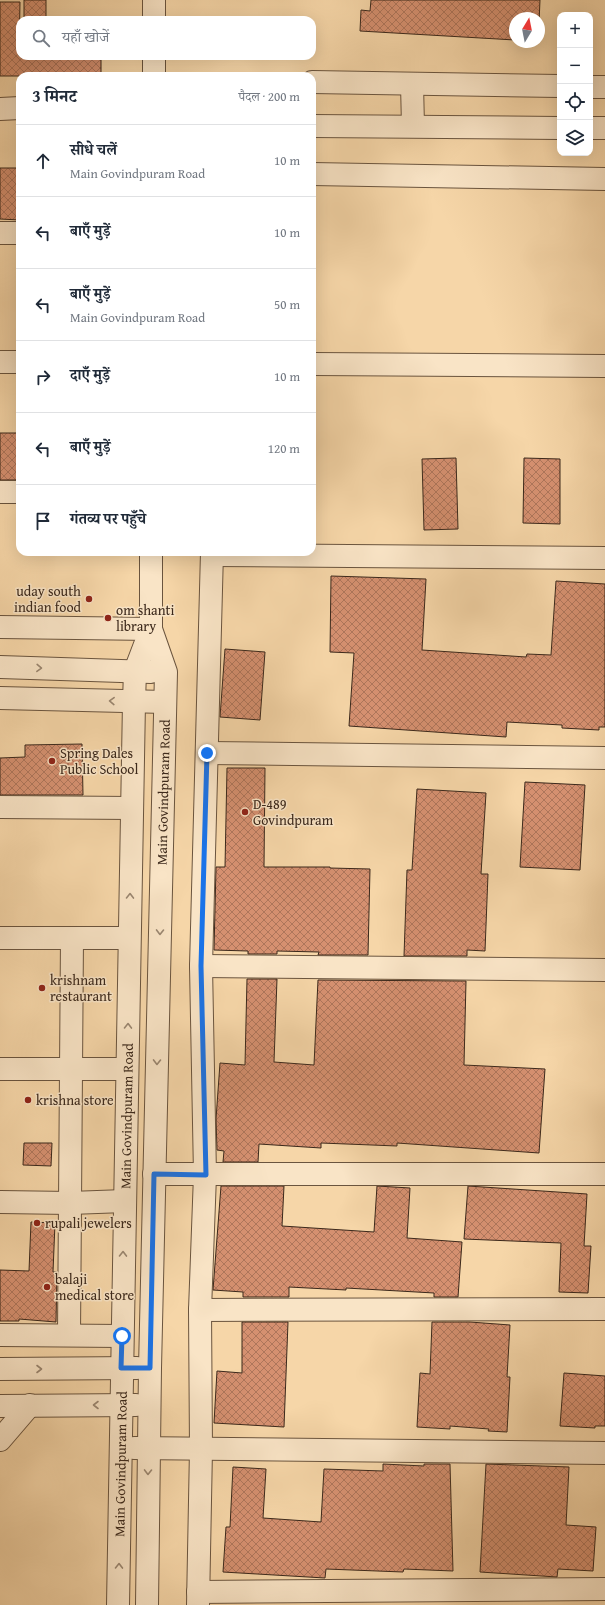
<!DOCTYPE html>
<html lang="hi">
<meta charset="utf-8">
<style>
body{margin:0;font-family:"Gentium Book Plus","Noto Serif Devanagari",serif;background:#f2f2f3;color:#1f2937}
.controls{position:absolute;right:12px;top:12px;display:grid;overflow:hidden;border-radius:8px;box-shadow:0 4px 16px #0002}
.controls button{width:36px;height:36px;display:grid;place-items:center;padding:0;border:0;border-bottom:1px solid #e0e1e3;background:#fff;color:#1f2937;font:20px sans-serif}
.compass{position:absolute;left:509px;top:12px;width:36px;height:36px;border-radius:50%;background:#fff;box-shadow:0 4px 16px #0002;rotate:10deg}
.stop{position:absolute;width:12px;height:12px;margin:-9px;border:3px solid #1a73e8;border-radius:50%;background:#fff}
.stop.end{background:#1a73e8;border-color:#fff;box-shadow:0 1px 4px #0008}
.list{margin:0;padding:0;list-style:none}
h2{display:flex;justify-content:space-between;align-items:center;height:52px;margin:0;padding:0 16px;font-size:17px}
h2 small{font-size:13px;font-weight:400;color:#747a83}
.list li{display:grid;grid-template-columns:26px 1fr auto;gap:12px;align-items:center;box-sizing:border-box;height:72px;padding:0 16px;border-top:1px solid #e0e1e3}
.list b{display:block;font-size:15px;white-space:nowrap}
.list p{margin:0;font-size:13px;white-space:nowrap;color:#747a83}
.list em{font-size:13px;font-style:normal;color:#747a83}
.icon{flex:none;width:22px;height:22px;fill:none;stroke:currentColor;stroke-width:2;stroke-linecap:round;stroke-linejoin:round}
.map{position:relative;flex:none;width:605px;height:1605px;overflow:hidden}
.search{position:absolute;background:#fff;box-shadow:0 4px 16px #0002;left:16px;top:16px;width:300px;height:44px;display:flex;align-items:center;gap:10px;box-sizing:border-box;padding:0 14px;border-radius:12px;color:#747a83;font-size:15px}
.panel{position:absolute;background:#fff;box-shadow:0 4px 16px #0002;left:16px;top:72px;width:300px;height:484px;border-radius:12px}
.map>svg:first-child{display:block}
.building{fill:url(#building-cross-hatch);stroke:#3b281b}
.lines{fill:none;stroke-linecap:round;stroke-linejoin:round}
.minor-casing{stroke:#6a543e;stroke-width:24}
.minor{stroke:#f9e4c6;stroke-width:22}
.oneway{stroke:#9a8670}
.route{stroke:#1a73e8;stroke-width:5}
.poi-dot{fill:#8f2418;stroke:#f9e4c6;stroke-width:1.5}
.labels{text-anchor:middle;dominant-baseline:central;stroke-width:3;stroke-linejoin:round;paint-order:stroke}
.poi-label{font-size:14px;fill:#3b281b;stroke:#f9e4c6;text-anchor:start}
.street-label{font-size:14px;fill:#3b281b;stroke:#f9e4c6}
</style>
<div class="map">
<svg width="605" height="1605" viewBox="0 0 605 1605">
<defs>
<pattern id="building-cross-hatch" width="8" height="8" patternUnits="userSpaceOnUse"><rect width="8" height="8" fill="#d59070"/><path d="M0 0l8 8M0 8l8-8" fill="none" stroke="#ae765b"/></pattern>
</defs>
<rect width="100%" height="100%" fill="#f6d6a8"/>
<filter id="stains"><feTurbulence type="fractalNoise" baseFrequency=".005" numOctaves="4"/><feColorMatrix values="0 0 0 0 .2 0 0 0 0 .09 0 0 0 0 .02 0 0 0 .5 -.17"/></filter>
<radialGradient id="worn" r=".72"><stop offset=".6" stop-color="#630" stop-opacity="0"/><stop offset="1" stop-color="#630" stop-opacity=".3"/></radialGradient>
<!-- building -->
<g class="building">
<rect x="24" y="0" width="22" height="20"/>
<path d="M371 0H540L539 23V18H515V40L360 31 361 10 370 11Z"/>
<path d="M0 2H20L19 56H101V76H0Z"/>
<path d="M0 168H20V220L0 219Z"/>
<rect x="0" y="433" width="20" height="47"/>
<path d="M456 458 458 529 424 530 422 459Z"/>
<path d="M524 458 560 459V524L523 523Z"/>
<path d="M331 576 426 579 422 650 526 657 527 654 551 655 556 581 605 584V727H599V730L562 728V725L507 722 506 737 349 726 354 653 330 652Z"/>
<path d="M225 649 265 652 260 720 220 717Z"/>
<path d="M82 744 83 795H0V758L25 757V745Z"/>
<path d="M227 768H265L264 867H330V868L370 869 368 955H318L319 952 277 951V954H248V951L214 950 216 867H225Z"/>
<path d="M525 782 585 785 580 870 520 867Z"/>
<path d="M417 789 486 793 481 874H488L485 951 467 950V956H404L407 870H412Z"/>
<path d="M247 979H277L274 1062 314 1065 318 980 466 981 464 1065 545 1069 539 1153 397 1143V1146L321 1143V1148L259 1144 258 1162H223L224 1151 217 1150 216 1119 220 1063 245 1065Z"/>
<path d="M24 1143H52L51 1166 23 1165Z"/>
<path d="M221 1186H284L282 1226 374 1232 377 1186 410 1188 407 1238 462 1242 458 1297H434V1293L346 1288V1290L289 1287V1297H243V1292L213 1290Z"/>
<path d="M468 1186 587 1194 584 1246H591L588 1293 559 1292 561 1243 464 1239Z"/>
<path d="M31 1222 55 1223 53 1272H57L56 1322 19 1319V1321H0V1270L29 1271Z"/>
<path d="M242 1322H288L284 1427 214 1423 217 1371 242 1373Z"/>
<path d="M432 1322H470L510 1325 507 1377H510L507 1432 488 1431 489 1429 450 1426V1429L417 1427 420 1373 430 1374Z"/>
<path d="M564 1373 605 1376V1426H595V1428L560 1426Z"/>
<path d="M383 1464 424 1466V1464H450L453 1571 404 1569 403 1572 326 1569 325 1578 223 1572 226 1527H230L233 1467 266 1469 263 1518 321 1522 324 1469 383 1471Z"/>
<path d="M486 1464 569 1467 566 1525 596 1527 593 1571 558 1569 557 1577 480 1572Z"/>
</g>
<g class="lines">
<!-- minor casing -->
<g class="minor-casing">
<g id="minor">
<path d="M154 20V0"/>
<path d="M154 76V56"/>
<path d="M312 82 560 86"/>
<path d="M412 84 413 126"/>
<path d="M590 87H605"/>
<path d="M0 109 20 108"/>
<path d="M312 126 560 128"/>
<path d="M590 128H605"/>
<path d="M312 174 605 179"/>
<path d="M0 233H20"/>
<path d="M0 362H20"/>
<path d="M312 364 605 366"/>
<path d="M0 492H20"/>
<path d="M212 555 605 558"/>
<path d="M0 627 151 629"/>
<path d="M0 667 151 672"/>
<path d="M0 698 165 702"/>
<path d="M207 753 605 758"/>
<path d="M0 807 132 808"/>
<path d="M0 938H129"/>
<path d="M201 966 605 970"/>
<path d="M0 1069H127"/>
<path d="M154 1174H605"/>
<path d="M0 1202 70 1203 125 1201"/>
<path d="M200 1310 605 1309"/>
<path d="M0 1335 122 1336"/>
<path d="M69 1335 72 938"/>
<path d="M0 1369 137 1368"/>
<path d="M0 1406 136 1405"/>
<path d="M0 1440 30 1405"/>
<path d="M134 1448 605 1453"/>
<path d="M198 1592 605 1589"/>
<path id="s1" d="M118 1605 134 702 135 671 151 629V552"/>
<path id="s2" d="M147 1605 150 1368 166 672 151 629"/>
<path d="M198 1605 201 1449 200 1310 205 1175 201 966 212 552"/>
</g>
</g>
<!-- minor -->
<use href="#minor" class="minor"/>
</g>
<!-- one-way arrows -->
<defs><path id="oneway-chevron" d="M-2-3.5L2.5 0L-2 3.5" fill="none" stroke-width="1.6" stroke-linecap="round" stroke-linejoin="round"/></defs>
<g class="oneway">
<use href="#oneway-chevron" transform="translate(39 668) rotate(2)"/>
<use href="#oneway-chevron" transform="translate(112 701) rotate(-178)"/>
<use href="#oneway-chevron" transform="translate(130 896) rotate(-89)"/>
<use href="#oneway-chevron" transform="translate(160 932) rotate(91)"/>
<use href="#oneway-chevron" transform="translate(128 1026) rotate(-89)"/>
<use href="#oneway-chevron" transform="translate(157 1062) rotate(91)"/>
<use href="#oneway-chevron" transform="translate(123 1254) rotate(-89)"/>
<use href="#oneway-chevron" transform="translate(39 1369)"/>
<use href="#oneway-chevron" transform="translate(96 1405) rotate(180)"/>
<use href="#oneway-chevron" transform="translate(148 1472) rotate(91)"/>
<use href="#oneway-chevron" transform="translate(119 1566) rotate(-89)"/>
</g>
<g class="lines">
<!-- route -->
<path class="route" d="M122 1336 121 1368H150L154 1174 206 1175 201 966 207 753"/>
</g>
<!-- markers -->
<g class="poi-dot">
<circle cx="89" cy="599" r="4"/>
<circle cx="108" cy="618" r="4"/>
<circle cx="52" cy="761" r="4"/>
<circle cx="245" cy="812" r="4"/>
<circle cx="42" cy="988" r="4"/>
<circle cx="28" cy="1100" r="4"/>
<circle cx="37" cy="1223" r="4"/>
<circle cx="47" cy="1287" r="4"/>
</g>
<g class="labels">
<!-- poi labels -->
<g class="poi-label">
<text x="81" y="591" text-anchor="end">uday south<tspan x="81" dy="16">indian food</tspan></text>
<text x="116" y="610">om shanti<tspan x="116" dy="16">library</tspan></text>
<text x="60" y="753">Spring Dales<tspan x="60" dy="16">Public School</tspan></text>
<text x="253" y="804">D-489<tspan x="253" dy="16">Govindpuram</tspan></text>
<text x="50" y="980">krishnam<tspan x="50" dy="16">restaurant</tspan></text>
<text x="36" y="1100">krishna store</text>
<text x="45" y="1223">rupali jewelers</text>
<text x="55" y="1279">balaji<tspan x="55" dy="16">medical store</tspan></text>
</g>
<!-- street labels -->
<g class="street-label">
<text stroke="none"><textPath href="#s2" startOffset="813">Main Govindpuram Road</textPath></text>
<text stroke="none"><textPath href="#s1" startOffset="489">Main Govindpuram Road</textPath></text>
<text stroke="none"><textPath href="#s1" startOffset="141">Main Govindpuram Road</textPath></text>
</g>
</g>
<rect width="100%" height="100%" filter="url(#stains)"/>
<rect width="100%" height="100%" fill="url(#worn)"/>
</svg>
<div class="controls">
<button>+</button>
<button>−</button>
<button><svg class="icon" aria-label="locate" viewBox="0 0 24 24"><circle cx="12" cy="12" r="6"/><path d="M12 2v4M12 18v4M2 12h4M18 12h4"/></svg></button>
<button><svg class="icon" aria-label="layers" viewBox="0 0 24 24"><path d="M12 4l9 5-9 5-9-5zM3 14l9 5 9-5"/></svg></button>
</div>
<svg class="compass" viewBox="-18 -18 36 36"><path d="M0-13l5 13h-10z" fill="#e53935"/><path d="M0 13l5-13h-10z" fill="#747a83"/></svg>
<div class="stop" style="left:122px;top:1336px"></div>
<div class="stop end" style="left:207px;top:753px"></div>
<div class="search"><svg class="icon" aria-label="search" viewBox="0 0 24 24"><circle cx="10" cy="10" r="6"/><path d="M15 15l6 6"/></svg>यहाँ खोजें</div>
<section class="panel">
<h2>3 मिनट<small>पैदल · 200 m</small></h2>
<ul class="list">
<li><svg class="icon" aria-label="ahead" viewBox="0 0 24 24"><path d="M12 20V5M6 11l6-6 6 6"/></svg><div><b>सीधे चलें</b><p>Main Govindpuram Road</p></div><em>10 m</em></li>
<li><svg class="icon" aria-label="left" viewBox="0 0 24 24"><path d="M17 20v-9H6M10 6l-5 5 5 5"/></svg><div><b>बाएँ मुड़ें</b></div><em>10 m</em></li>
<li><svg class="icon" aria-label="left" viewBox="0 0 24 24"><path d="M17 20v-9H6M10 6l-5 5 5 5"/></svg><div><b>बाएँ मुड़ें</b><p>Main Govindpuram Road</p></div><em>50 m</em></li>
<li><svg class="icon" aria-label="right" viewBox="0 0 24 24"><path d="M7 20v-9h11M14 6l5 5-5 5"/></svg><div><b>दाएँ मुड़ें</b></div><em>10 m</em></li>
<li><svg class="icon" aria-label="left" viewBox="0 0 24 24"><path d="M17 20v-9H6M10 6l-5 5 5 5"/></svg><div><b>बाएँ मुड़ें</b></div><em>120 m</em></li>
<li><svg class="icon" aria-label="arrive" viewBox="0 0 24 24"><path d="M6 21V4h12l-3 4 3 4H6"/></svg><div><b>गंतव्य पर पहुँचे</b></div></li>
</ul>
</section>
</div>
